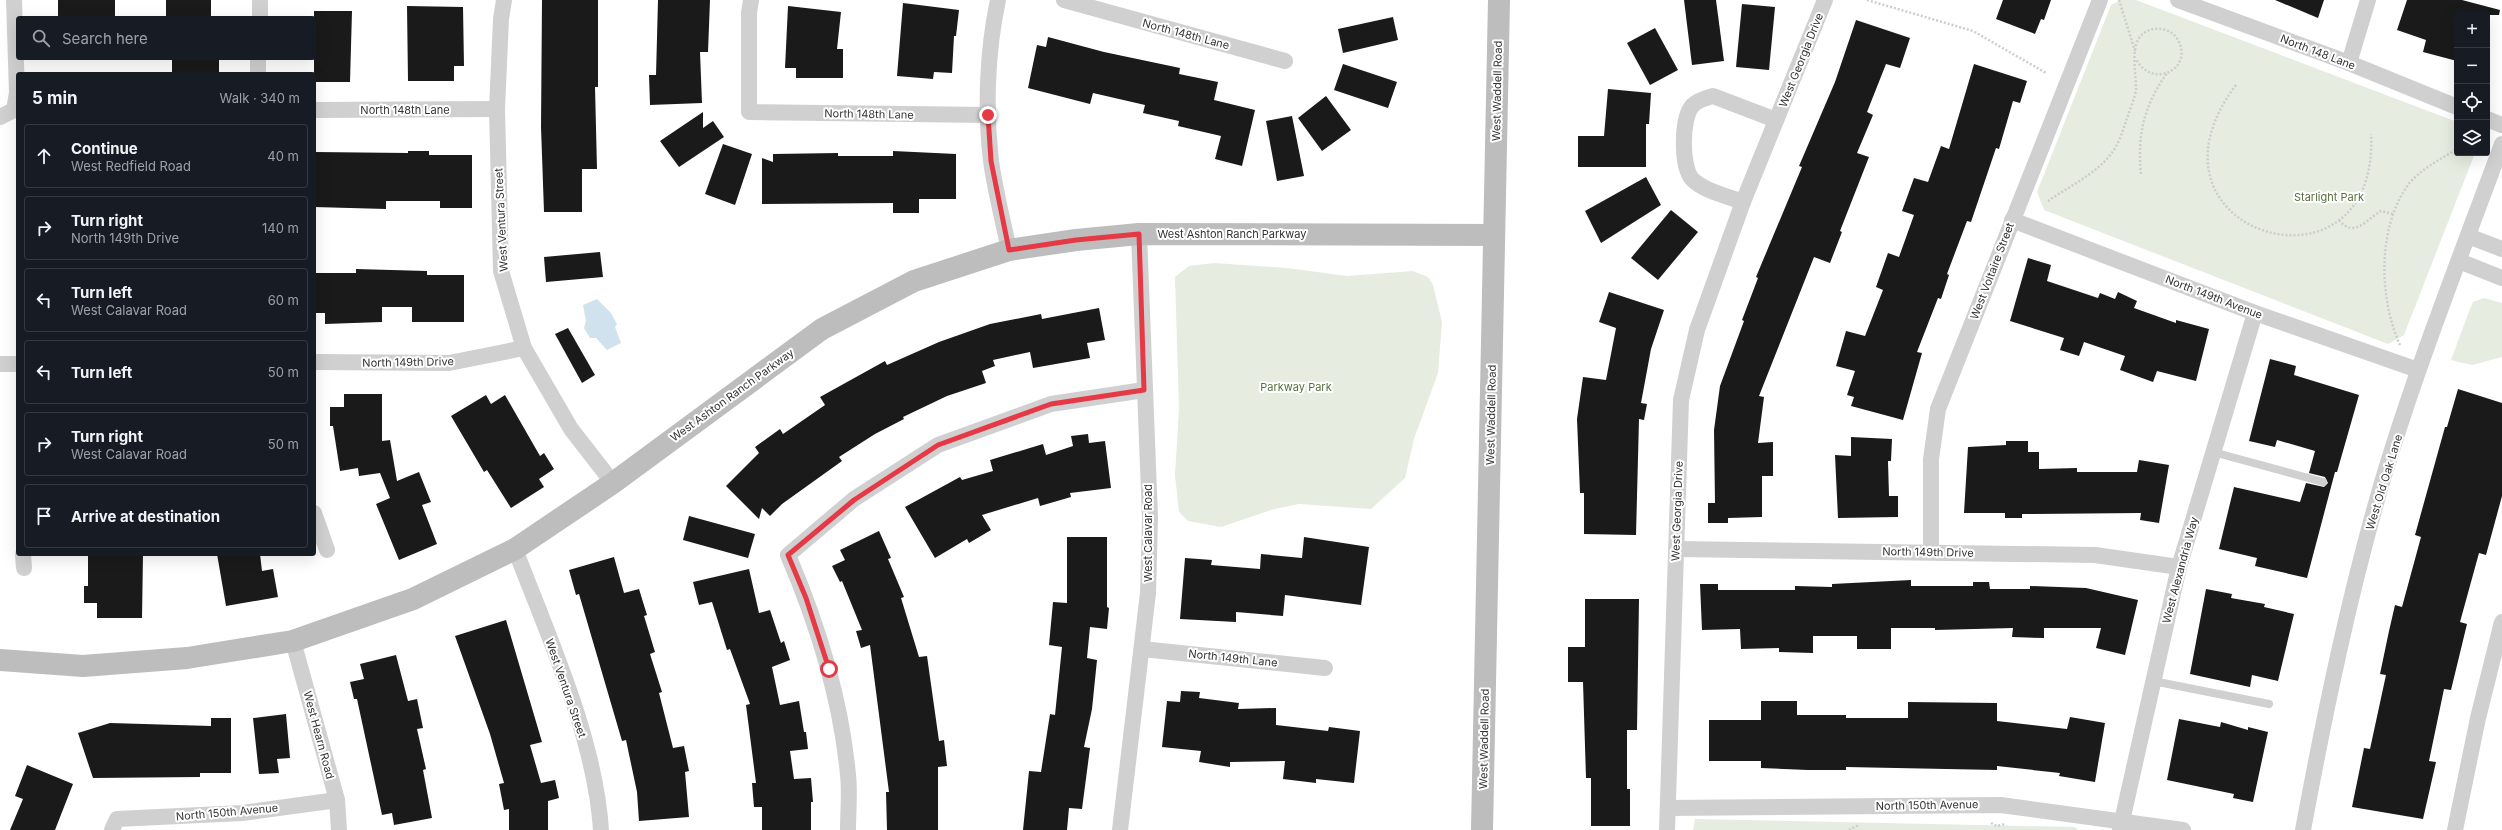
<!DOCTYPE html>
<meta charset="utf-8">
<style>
body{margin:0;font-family:Inter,sans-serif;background:#20242c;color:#f1f3f6}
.controls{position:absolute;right:12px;top:12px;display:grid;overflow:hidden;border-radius:4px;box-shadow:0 4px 16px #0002}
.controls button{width:36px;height:36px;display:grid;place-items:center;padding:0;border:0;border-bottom:1px solid #363941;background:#171b24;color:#f1f3f6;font:20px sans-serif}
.stop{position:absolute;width:12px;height:12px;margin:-9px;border:3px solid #e63946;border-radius:50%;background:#fff}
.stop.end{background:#e63946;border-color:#fff;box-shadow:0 1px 4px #0008}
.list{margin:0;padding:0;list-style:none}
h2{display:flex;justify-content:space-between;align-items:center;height:52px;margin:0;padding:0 16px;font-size:17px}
h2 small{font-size:13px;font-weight:400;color:#9ea1a6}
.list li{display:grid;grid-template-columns:26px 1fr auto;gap:12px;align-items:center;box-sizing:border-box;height:64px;margin:0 8px 8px;padding:0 8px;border:1px solid #363941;border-radius:4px}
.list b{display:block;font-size:15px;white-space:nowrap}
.list p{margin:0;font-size:13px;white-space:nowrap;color:#9ea1a6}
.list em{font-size:13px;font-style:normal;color:#9ea1a6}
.icon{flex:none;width:22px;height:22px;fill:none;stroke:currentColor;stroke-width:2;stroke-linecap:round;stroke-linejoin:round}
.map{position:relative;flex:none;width:2502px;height:830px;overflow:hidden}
.search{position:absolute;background:#171b24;box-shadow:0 4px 16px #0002;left:16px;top:16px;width:300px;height:44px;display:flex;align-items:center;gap:10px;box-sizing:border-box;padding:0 14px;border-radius:4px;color:#9ea1a6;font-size:15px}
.panel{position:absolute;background:#171b24;box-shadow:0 4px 16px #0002;left:16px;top:72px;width:300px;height:484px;border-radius:4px}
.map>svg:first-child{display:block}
.green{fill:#e6ecdf}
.water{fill:#cfe2ee}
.building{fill:#1a1a1a}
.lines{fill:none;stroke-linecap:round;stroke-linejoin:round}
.path{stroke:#cdcdcd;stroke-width:2.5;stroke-dasharray:2 2;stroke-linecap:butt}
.lane{stroke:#d0d0d0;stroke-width:8}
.street{stroke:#d0d0d0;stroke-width:16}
.secondary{stroke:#bdbdbd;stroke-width:22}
.route{stroke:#e63946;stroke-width:5}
.labels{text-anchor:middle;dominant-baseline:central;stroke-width:4;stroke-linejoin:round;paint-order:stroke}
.street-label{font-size:11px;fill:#333;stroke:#fff}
.park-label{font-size:11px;fill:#56703f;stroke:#fff}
</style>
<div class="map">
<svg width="2502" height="830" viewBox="0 0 2502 830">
<rect width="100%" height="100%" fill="#fff"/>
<!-- green -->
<g class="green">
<path d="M2121 0H2136L2457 122V153H2475L2404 335 2388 344 2044 210 2037 192 2111 5Z"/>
<path d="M1214 263 1287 268 1347 276 1413 271 1428 277 1433 285 1442 322 1438 373 1414 439 1405 478 1371 509 1299 504 1274 509 1221 527 1188 521 1179 512 1175 475 1179 409 1175 277 1189 266Z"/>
<path d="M2484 298 2502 303V357L2472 365 2451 360 2470 309 2473 302Z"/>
<path d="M1695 819 2075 827 2078 830H1693Z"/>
</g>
<!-- water -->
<path class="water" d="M597 299 611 313 617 324 615 327 621 343 607 350 596 338H590L584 328 586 321 583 305Z"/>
<!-- building -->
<g class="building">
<rect x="58" y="0" width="57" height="18"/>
<rect x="166" y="0" width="45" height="18"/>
<path d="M542 0H598V87H595L597 169H582V212H544L541 127Z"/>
<path d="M658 0H710L708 52H700L702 103 650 105 649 75H656Z"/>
<path d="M1684 0H1716L1724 61 1692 65Z"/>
<path d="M2003 0H2051L2044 20 2041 19 2035 34 1996 19Z"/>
<path d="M2275 0H2324L2318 18Z"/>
<path d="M2407 0H2462L2500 10 2499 15H2457V61L2423 52 2426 40 2397 30Z"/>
<path d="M903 3 959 10 956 36H954L952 73 934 72 933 79 897 76Z"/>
<path d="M1742 4 1775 7 1769 70 1736 67Z"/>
<path d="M407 6 463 7 464 66H454V81H408Z"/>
<path d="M788 6 841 12 837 49H843V78H796V68H785Z"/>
<path d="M314 11H352L350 82H314Z"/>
<path d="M1393 17 1398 40 1343 53 1338 29Z"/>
<path d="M1856 20 1910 38 1900 68 1886 64 1867 112 1873 115 1857 153 1869 157 1840 231 1842 232 1830 263 1814 257 1759 396 1764 397 1758 443 1773 442V476H1762V517L1728 518V523H1708V503H1715L1714 430 1720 386 1744 321 1742 320 1758 278 1756 277 1802 167 1799 166 1835 82Z"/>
<path d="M1655 28 1678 70 1650 85 1627 43Z"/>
<path d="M1048 37 1104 52 1180 68 1179 74 1218 82 1214 100 1255 110 1242 166 1215 159 1221 136 1178 126 1179 121 1143 113 1145 105 1093 93 1090 104 1028 88 1037 45 1046 47Z"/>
<rect x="172" y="58" width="47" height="16"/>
<path d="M1343 64 1397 82 1388 108 1334 90Z"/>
<path d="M1974 64 2027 81 2020 103 2013 101 1999 149 1996 148 1971 222 1967 221 1947 274 1949 275 1941 299 1938 298 1917 352 1922 353 1903 420 1851 406 1854 397 1847 395 1855 371 1836 366 1846 331 1865 336 1883 290 1876 287 1888 253 1899 257 1914 215 1902 211 1914 178 1928 182 1941 146 1949 149Z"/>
<path d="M1608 89 1651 93 1649 124H1646V167H1578V136H1604Z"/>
<path d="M1326 96 1351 130 1322 151 1298 118Z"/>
<path d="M703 112V128L713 121 724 137 679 167 660 141Z"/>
<path d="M1292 116 1304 176 1277 181 1266 121Z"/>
<path d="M723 144 752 154 735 205 705 194Z"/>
<path d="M408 151H429V155H472V208H440V201H386V209L314 207V152L408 153Z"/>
<path d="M893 151 956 154V199H919V213H893V203L762 204V158L773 162V154L838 153V156H893Z"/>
<path d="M1646 177 1661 205 1601 243 1585 211Z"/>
<path d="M1671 210 1698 232 1658 280 1631 258Z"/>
<path d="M600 252 603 277 546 282 544 257Z"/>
<path d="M2028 258 2051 265 2047 281 2098 298 2100 293 2115 299 2118 292 2137 301 2134 308 2176 323V320L2209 329 2196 381 2157 371 2153 382 2120 370 2125 356 2084 342 2079 356 2060 350 2064 338 2010 321Z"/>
<path d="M356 269 427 271V275H464V322H412V307H382V322L325 324V313H314V273H356Z"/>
<path d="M1609 292 1664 310 1651 349 1641 403 1647 404 1644 420 1639 419 1636 535 1584 534V493H1580L1577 419 1583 377 1606 380 1616 328 1599 322Z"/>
<path d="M1099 308 1105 340 1087 343 1090 358 1033 368 1030 352 993 360 995 366 982 371 986 383 947 396 903 417 904 419 875 434 839 457 842 461 782 504 770 516 762 508 759 519 726 486 759 453 755 447 780 429 783 434 825 405 820 397 885 361 887 365 939 342 990 324 1041 314 1042 319Z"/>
<path d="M568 328 595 375 582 383 555 334Z"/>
<path d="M2270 359 2296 366 2294 375 2359 395 2337 472H2335L2307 578 2255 566 2257 558 2219 549 2234 487 2300 502 2306 483 2324 487 2328 483 2325 477 2309 473 2315 451 2277 440 2275 447 2249 441Z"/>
<path d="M2458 389 2502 403V496L2486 555 2479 553 2460 622 2467 624 2451 690 2444 689 2429 761 2436 762 2423 819 2352 807 2364 748 2370 749 2386 675 2380 674 2389 631 2395 605 2402 607 2421 537 2415 535 2445 427H2447Z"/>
<path d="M344 394H382V441L390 440 397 481 419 472 431 502 422 505 437 544 399 560 376 504 390 498 380 473 359 476 358 468 340 471 333 426H330V407H344Z"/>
<path d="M486 395 491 404 505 395 540 456 544 453 554 469 539 479 544 487 511 508 487 470 484 472 451 416Z"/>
<path d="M1088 434 1089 443 1105 441 1111 488 1070 493 1071 497 1040 506 1038 498 982 515 991 530 969 543 967 539 935 558 905 507 960 477 962 480 993 471 990 460 1043 444 1046 455 1073 446 1071 436Z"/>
<path d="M1851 437 1892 439 1891 461H1888L1889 496H1898V517L1838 518 1835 455 1851 456Z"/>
<path d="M2006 441H2028V452H2039V469L2077 468V472H2137L2139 460 2169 465 2159 523 2140 520 2141 513 2022 514V518H2005V513H1964L1968 447 2006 445Z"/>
<path d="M689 516 755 534 748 558 683 540Z"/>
<path d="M879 531 891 558 888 559 904 597 901 598 919 657 927 656 939 741 944 740 947 766 938 767V830H887L886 792H889L870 645 861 648 856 631 862 630 842 581 840 582 832 566 845 560 840 550Z"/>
<path d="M1067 537H1107V607L1109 608 1107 629 1090 627 1087 658 1097 660 1092 709 1084 747 1090 748 1082 809 1069 808 1067 830H1023L1029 771 1041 772 1050 714 1055 715 1062 647 1049 645 1053 602 1067 603Z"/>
<path d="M1304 537 1369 547 1361 605 1285 595 1283 616 1236 612V622L1180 619 1185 558 1212 560 1211 565 1260 569 1261 554 1302 558Z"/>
<path d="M88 554H143L142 618H97V603H84V586H88Z"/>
<path d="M217 554H260L262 571 273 569 278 597 226 606Z"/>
<path d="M614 557 624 593 639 589 647 615 644 616 655 652 650 654 662 692 659 693 673 748 684 746 689 771 685 772 689 817 639 821 637 792 626 740 622 741 579 594 576 595 569 570Z"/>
<path d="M749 569 759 613 770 610 781 643 784 641 790 660 772 667 780 705 799 701 804 732H806L808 749 790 751 794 779 811 778 813 802H811V830H762V807H754L752 783H756L746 705 750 704 730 649 727 650 712 602 699 605 693 582Z"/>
<path d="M1911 580V586H1973V582H1989L1990 589H2030V586L2086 588 2138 600 2125 655 2096 648 2101 628H2044V638L2012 637 2013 628 1935 630V628H1891V649H1857V636H1813V653L1779 652V648L1741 649 1740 629 1702 630 1700 584H1718V590H1795V586L1832 587V584Z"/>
<path d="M2206 589 2232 594 2231 598 2265 604 2264 607 2294 614 2278 681 2252 675 2250 687 2190 674Z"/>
<path d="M1585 599H1639L1637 730H1627V789H1630V826H1591V778H1586L1583 682H1568V647H1585Z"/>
<path d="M506 620 542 742 530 745 541 783 555 780 559 798 548 801V830H509V809L504 810 499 784 504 783 490 734 455 636Z"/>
<path d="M396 655 408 701 417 699 423 728 417 729 426 769 423 770 432 818 394 825 392 813 382 815 357 699H354L350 682 364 679 360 664Z"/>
<path d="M1181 691 1200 692 1199 698 1239 703 1238 709 1276 708V725L1328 731 1329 727 1360 731 1354 783 1316 779V783L1283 779 1285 761 1230 762V767L1199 762 1201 751 1162 747 1167 701 1180 702Z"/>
<path d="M1761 701H1797V715H1846V718H1908V702L1997 703V721L2067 729 2070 717 2105 723 2095 782 2059 776 2060 773 1997 766V770L1846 767V770H1808L1761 768V761H1709V720H1761Z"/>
<path d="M286 714 290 758 277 759 279 773 259 774 253 718Z"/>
<path d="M211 718H231V773H200V777L93 778 78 733 110 723 211 726Z"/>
<path d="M2179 719 2220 727 2221 722 2248 730V727L2268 732 2253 802 2233 798 2234 794 2167 780Z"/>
<path d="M27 765 73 784 55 830H10L23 799 15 796Z"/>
</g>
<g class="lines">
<!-- path -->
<g class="path">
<path d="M1867 0 1973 31 2046 73"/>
<path d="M2119 0 2135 51"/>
<path d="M2236 85C2124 234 2380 309 2371 134"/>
<path d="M2141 174C2137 134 2144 106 2167 73"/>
<path d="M2048 201C2068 187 2096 174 2111 154 2119 144 2123 130 2127 118 2130 109 2135 98 2136 89 2136 74 2131 51 2139 38 2149 24 2172 26 2179 42 2192 70 2152 89 2136 59"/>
<path d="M2339 220C2354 239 2367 219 2381 211L2393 214"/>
<path d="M2400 345C2379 299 2377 228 2408 185 2419 170 2441 159 2457 149"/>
<path d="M1991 823 1997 826 2005 824"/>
<path d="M1849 830 1859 825"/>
</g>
<!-- lane -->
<g class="lane">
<path d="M2213 452 2323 482"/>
<path d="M2153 681 2269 704"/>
</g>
<!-- street -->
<g class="street">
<path d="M504 0 501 19 497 109 501 271 524 348 571 429 613 483"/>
<path d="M751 0 749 13V112L988 115"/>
<path d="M998 0C987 51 985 109 991 161 995 190 1003 221 1009 250"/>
<path d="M1064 0 1285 61"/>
<path d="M2178 0 2349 63 2457 107"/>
<path d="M260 18V0"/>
<path d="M2349 63 2368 0"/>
<path d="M258 74V58"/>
<path d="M314 110 497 109"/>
<path d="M0 117 14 110 17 93 14 0"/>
<path d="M2487 119 2502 125"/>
<path d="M1743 202C1727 196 1704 191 1692 179 1681 166 1681 117 1693 105 1698 100 1706 98 1713 96L1776 120"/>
<path d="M2012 220 2255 313 2418 370"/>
<path d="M2468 236 2502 249"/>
<path d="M2459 261 2502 278"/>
<path d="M314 362 449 363 524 348"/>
<path d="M0 364H18"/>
<path d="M314 513 327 550"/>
<path d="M515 549C548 636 595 737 601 830"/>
<path d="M1676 549 2095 555 2179 567"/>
<path d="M1931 552V459L1938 409 2100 0"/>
<path d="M23 554 24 568"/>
<path d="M293 641 337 800 339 830"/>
<path d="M1142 649 1325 668"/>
<path d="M1668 808 2001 805 2183 830"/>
<path d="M112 830 117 819 242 813 337 800"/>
<path d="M848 830C848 812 850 793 848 775 841 699 818 625 788 555L854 499 938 445 1051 404 1144 390"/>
<path d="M1120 830 1148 593 1150 518 1139 234"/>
<path d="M1667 830 1681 400 1697 330 1743 202 1825 0"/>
<path d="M2120 830 2179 567 2255 313"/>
<path d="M2303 830C2325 712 2349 595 2383 479 2417 366 2461 255 2502 144"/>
<path d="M2455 830 2478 718 2502 622"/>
</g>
<!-- secondary -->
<g class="secondary">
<path d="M0 660 83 666 187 658 293 641 413 599 515 549 613 483 822 329 914 281 1009 250 1076 240 1139 234 1494 235"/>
<path d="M1482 830 1499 0"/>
</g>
</g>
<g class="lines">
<!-- route -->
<path class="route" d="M829 669 806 598 788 555 854 500 938 445 1051 404 1144 390 1139 234 1076 240 1009 250 991 161 988 115"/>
</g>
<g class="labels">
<!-- street labels -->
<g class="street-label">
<text transform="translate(1186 34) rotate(15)">North 148th Lane</text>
<text transform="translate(2318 52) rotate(21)">North 148 Lane</text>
<text transform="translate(1801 60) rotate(-68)">West Georgia Drive</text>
<text transform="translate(1497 91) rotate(-89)">West Waddell Road</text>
<text x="405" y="110">North 148th Lane</text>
<text transform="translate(869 114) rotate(1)">North 148th Lane</text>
<text transform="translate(501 220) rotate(-93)">West Ventura Street</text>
<text x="1232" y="234">West Ashton Ranch Parkway</text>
<text transform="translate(1992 271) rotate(-69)">West Voltaire Street</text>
<text transform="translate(2214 297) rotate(21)">North 149th Avenue</text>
<text transform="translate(408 362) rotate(-1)">North 149th Drive</text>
<text transform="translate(732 395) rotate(-36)">West Ashton Ranch Parkway</text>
<text transform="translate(1491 415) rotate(-89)">West Waddell Road</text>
<text transform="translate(2384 482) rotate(-73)">West Old Oak Lane</text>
<text transform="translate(1677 511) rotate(-88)">West Georgia Drive</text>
<text transform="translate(1148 533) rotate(-90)">West Calavar Road</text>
<text transform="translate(1928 552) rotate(1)">North 149th Drive</text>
<text transform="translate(2180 570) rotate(-75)">West Alexandria Way</text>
<text transform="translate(1233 658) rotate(6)">North 149th Lane</text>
<text transform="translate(566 688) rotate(71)">West Ventura Street</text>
<text transform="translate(319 735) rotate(75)">West Hearn Road</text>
<text transform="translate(1484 739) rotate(-89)">West Waddell Road</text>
<text transform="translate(1927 805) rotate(-1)">North 150th Avenue</text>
<text transform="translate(227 812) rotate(-5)">North 150th Avenue</text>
</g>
<!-- park labels -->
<g class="park-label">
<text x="2329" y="197">Starlight Park</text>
<text x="1296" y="387">Parkway Park</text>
</g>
</g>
</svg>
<div class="controls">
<button>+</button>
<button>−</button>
<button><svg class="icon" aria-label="locate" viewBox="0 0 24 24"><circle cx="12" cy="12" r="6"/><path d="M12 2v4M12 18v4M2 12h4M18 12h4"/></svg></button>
<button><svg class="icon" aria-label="layers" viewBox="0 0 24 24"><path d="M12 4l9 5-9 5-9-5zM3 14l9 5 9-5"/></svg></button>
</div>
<div class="stop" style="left:829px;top:669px"></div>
<div class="stop end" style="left:988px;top:115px"></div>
<div class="search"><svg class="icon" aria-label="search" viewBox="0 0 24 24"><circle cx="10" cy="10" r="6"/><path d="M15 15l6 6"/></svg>Search here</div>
<section class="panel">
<h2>5 min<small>Walk · 340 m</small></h2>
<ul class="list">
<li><svg class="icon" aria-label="ahead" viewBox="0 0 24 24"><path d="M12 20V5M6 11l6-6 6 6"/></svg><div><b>Continue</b><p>West Redfield Road</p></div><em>40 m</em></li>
<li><svg class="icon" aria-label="right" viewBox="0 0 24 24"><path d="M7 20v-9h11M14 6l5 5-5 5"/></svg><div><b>Turn right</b><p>North 149th Drive</p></div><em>140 m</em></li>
<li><svg class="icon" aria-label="left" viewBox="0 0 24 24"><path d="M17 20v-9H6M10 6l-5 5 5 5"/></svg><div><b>Turn left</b><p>West Calavar Road</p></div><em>60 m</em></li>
<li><svg class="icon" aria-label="left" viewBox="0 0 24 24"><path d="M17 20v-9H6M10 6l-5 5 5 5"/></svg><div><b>Turn left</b></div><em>50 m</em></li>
<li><svg class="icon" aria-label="right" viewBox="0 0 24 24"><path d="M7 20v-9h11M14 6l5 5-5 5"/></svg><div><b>Turn right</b><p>West Calavar Road</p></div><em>50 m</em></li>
<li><svg class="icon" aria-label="arrive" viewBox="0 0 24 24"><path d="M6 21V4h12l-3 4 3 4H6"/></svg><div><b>Arrive at destination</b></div></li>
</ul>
</section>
</div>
